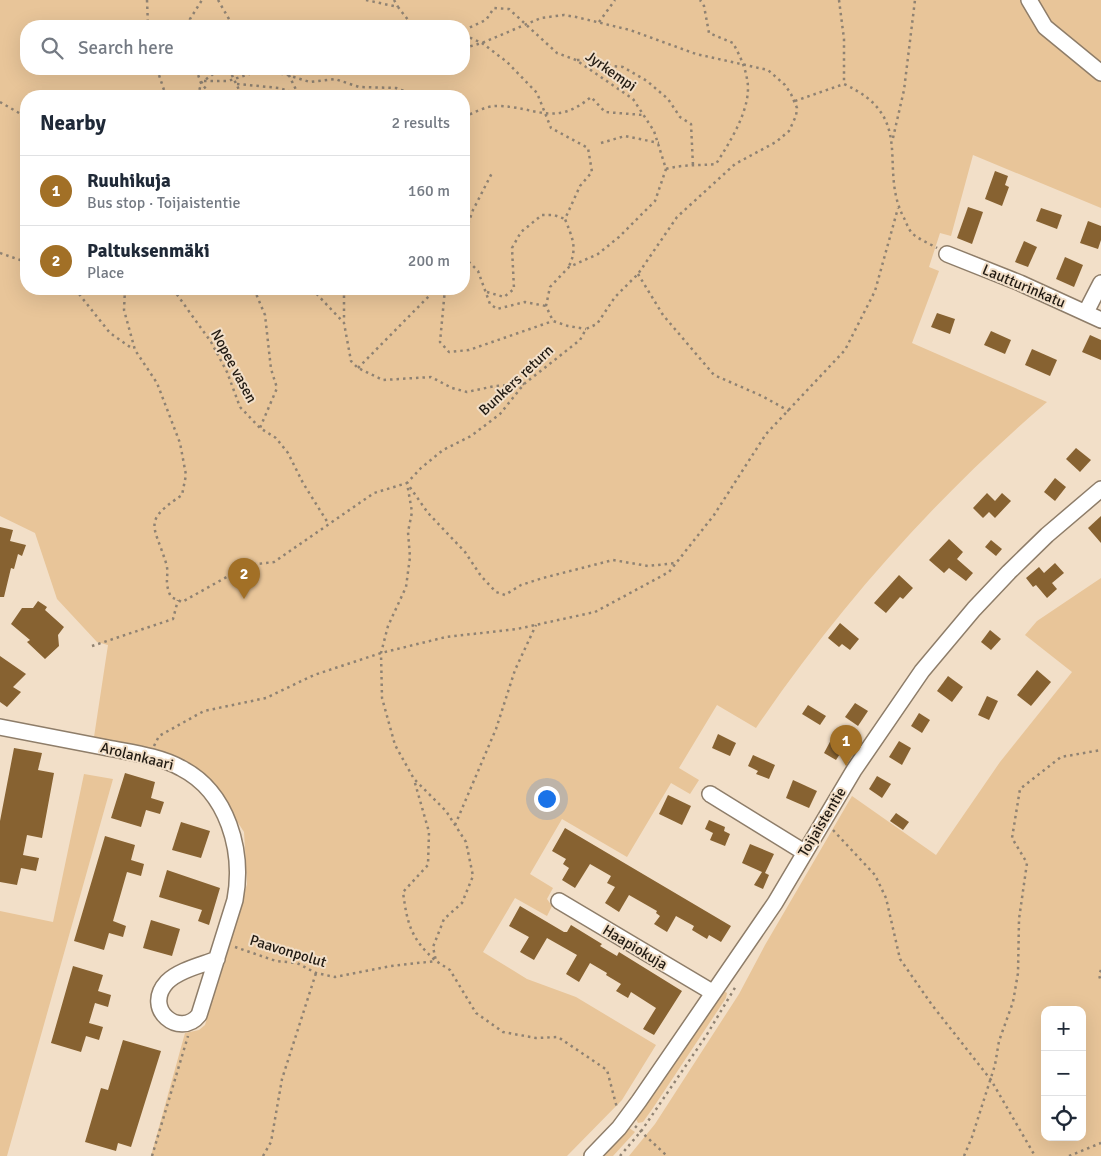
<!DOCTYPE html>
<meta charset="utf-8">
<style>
body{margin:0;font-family:Signika,sans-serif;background:#f2f2f3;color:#1f2937}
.controls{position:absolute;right:15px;bottom:15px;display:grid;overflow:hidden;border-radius:10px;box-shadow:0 5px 20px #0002}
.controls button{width:45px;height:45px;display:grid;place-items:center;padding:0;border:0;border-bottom:1px solid #e0e1e3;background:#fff;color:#1f2937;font:25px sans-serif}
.you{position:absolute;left:546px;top:798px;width:18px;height:18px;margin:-12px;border:4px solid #fff;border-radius:50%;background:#1a73e8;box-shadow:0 0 0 8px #1a73e833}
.badge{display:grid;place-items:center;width:32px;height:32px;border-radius:50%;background:#a27026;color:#fff;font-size:16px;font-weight:700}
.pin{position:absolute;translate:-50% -41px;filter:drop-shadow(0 1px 2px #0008)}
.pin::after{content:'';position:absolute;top:26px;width:18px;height:15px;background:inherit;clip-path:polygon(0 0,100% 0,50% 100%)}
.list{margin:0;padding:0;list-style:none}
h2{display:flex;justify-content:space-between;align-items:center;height:65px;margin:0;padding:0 20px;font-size:21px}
h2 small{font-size:16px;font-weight:400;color:#747a83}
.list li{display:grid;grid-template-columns:32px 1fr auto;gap:15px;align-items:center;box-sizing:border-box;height:70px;padding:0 20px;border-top:1px solid #e0e1e3}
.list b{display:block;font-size:19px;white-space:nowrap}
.list p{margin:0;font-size:16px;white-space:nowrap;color:#747a83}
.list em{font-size:16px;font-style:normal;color:#747a83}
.icon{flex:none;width:28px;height:28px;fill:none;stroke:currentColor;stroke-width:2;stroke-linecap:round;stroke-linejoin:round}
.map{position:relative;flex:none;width:1101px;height:1156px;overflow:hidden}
.search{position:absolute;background:#fff;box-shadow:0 5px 20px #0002;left:20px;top:20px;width:450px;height:55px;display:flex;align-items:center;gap:12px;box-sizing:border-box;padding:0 18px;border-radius:20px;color:#747a83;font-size:19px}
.panel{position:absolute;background:#fff;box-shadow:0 5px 20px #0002;left:20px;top:90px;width:450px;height:205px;border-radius:20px}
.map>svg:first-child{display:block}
.green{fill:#e8c599;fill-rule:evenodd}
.building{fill:#876231}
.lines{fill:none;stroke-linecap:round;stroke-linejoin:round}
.minor-casing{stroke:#8e7d69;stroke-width:18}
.path{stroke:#8f8272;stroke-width:2.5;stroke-dasharray:2.5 4;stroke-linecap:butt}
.minor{stroke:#fff;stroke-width:15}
.labels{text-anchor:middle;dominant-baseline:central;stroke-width:4;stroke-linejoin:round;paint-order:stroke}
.street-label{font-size:15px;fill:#221b13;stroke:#f2dfc8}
</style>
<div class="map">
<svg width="1101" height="1156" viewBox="0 0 1101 1156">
<rect width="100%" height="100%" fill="#f2dfc8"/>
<!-- green -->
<g class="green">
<path d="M0 0H1101V208L973 155 951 236 940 233 929 267 939 271 912 343 1047 402C935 498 839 606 756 728L717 705 679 768 699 780 690 794 671 783 627 857 562 819 530 874 553 888 547 899 552 906 547 916 515 898 483 952 527 979 576 997 656 1045 622 1100 567 1156H151L185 1033 199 1030 205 1025 247 884 244 832 208 777 176 757 94 737 108 645 97 642 57 599 35 533 0 516ZM26 26H464V69H26ZM26 96H464V289H26Z"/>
<path d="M1101 578V1156H629L655 1124 739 994 765 945 852 796 936 855 1000 762 1072 672 1025 635 1037 621ZM1045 1010H1082V1137H1045Z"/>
<path d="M84 774 113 779 7 1156H0V911L53 922Z"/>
<path d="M722 990 727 993 726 998 653 1108 643 1122 638 1123 635 1117Z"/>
<path d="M629 1128 635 1132 613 1156H601Z"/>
</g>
<!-- building -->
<g class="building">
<path d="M995 171 1008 176 1005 185 1009 187 1002 206 985 199Z"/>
<path d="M968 207 983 212 972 244 957 238Z"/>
<path d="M1041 208 1062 215 1057 229 1036 221Z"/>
<path d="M1088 221 1101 226V240L1098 249 1080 243Z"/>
<path d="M1024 241 1037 247 1028 267 1015 262Z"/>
<path d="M1065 257 1083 265 1074 287 1056 279Z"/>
<path d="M937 313 955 319 950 334 931 327Z"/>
<path d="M991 331 1011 340 1005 354 984 345Z"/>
<path d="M1090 335 1101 340V360L1082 352Z"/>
<path d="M1032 349 1057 360 1050 376 1025 365Z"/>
<path d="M1076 448 1091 460 1080 472 1066 459Z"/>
<path d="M1055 478 1066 487 1055 501 1044 492Z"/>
<path d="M987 493 995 501 1002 493 1011 501 995 518 989 512 983 518 973 508Z"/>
<path d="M1101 516V543L1088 528Z"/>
<path d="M0 527 13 530 10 541 26 545 22 556 18 554 14 569 11 568 4 597H0Z"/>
<path d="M949 539 963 552 957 559 973 573 966 581 949 568 944 573 929 560Z"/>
<path d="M991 540 1002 549 996 556 985 547Z"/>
<path d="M1055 563 1064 573 1052 583 1057 589 1047 598 1036 585 1033 587 1026 578 1039 567 1044 573Z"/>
<path d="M899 575 913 588 903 599 900 597 886 613 874 603Z"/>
<path d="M38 601 47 607 45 610 64 627 58 635 59 646 45 659 27 642 30 640 11 624 22 608H33Z"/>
<path d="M840 623 859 639 850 650 842 644 839 647 828 638Z"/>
<path d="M990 630 1001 639 991 650 981 642Z"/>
<path d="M0 656 26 674 13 687 21 692 7 707 0 702Z"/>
<path d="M1037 670 1051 682 1031 706 1017 695Z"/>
<path d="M948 676 963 687 952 702 937 691Z"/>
<path d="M987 696 998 701 989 720 978 715Z"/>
<path d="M855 703 868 711 858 726 845 717Z"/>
<path d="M808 705 826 716 820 725 802 714Z"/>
<path d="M919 713 930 720 922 733 911 726Z"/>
<path d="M718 734 736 743 730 756 712 748Z"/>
<path d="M832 738 845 746 836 760 824 753Z"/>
<path d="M899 741 911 748 902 765 889 757Z"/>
<path d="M14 748 42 753 38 770 54 773 42 838 27 835 23 855 39 858 36 871 21 868 17 885 0 882V821Z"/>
<path d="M753 755 775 765 769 779 756 774 758 771 748 766Z"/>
<path d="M125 773 155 782 151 798 164 802 160 814 146 810 141 827 111 818Z"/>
<path d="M877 776 891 784 882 798 869 789Z"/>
<path d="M793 780 817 791 809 808 786 798Z"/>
<path d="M668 795 691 806 682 825 659 814Z"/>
<path d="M896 813 909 822 903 830 890 821Z"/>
<path d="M709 820 725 827 724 831 730 834 725 846 710 840 713 833 705 829Z"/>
<path d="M181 822 210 831 201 858 172 850Z"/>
<path d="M565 828 731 926 721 942 709 935 707 939 692 930 694 926 676 916 667 932 654 924 660 916 656 913 657 911 629 895 619 912 605 903 615 887 607 883 611 876 590 864 575 888 562 880 569 868 563 864 566 859 552 851Z"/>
<path d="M105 836 135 845 131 860 144 864 141 876 127 872 113 921 126 926 123 937 109 933 104 950 74 941Z"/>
<path d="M750 844 774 854 765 873 769 875 763 889 754 885 762 872 742 863Z"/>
<path d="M167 870 220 888 209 925 198 921 202 910 159 897Z"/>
<path d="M520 906 564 932H567L571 925 602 944 600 946 617 956 619 952 682 991 654 1035 643 1029 656 1008 631 992 628 998 616 991 621 984 606 975 607 973 590 963 579 982 566 974 577 955 547 938 534 960 520 952 529 937 509 926Z"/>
<path d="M151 920 180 929 172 956 143 948Z"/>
<path d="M73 966 103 975 98 991 111 995 108 1007 95 1003 89 1023 103 1027 99 1040 86 1036 81 1052 51 1043Z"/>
<path d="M123 1040 161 1051 131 1147 118 1143 116 1151 85 1142 101 1088 108 1090Z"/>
</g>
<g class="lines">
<!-- minor casing -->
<g class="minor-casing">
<g id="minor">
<path d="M1029 0 1045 27 1101 73"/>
<path d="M947 254 1020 283 1101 320"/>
<path d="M1086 312 1101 283"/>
<path d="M0 727C36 734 72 741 108 748 133 753 159 756 181 768 228 792 244 851 235 900L199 1015C180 1039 142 1009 167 982 179 970 202 965 217 959"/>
<path d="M710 794 804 852"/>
<path d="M559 901 712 992"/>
<path d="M592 1156 619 1128 639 1101 775 903 854 770 922 671 974 609 1009 572 1047 535 1101 489"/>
</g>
</g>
<!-- path -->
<g class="path">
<path d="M147 0 148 26"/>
<path d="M218 0 233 26"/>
<path d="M366 0 398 7 412 25 432 24 435 26"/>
<path d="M394 0 398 7"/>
<path d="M839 0 844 39V84"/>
<path d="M599 22 615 0"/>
<path d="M191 26 190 19 202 0"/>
<path d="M464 30 486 20 494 8 509 9 557 53 576 60 633 99 654 131 666 169 655 201 619 237 598 254 569 267 550 287 546 306 553 321 568 326 586 329"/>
<path d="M464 35 482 43 507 62 537 93 551 128 588 148 592 172 580 186 565 219C572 237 578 248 569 266"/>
<path d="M464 48 482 43 541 18 564 15 576 17 630 30 696 54 768 70 785 85 791 94 797 108 796 116 789 131 776 142 735 164 677 217 638 274 615 297 597 324 586 329 580 340 524 384 500 414 471 436 443 450 421 468 407 483 412 512 408 532 410 557 406 587 388 626 381 653 382 698 395 745 414 779 446 811 466 842 473 876 462 903 444 919 433 947 436 961 450 970 476 1013 503 1032 536 1038 558 1037 607 1070 617 1108"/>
<path d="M577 60H588L597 65 623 67 647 81 668 99 680 117 691 124 693 166"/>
<path d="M157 69 166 96"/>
<path d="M196 69 201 83 212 96"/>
<path d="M229 69 242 96"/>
<path d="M286 69 299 96"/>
<path d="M204 81H228L256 72 284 74 310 82 335 79 359 87 396 88 417 96"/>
<path d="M237 84 279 88 304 96"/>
<path d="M198 96 201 83 220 69"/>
<path d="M795 101 844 84C918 118 877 167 904 218 906 222 908 228 911 232 917 239 929 243 937 248"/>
<path d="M0 102 26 117"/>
<path d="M464 117C473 113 486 106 496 106 536 106 554 128 591 97L605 112 643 115"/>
<path d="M893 138 904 90 915 0"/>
<path d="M601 143 625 136 659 143"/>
<path d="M666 169C684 164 698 166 716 164 730 142 753 106 747 79 745 66 739 54 733 43L709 33 704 6 700 0"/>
<path d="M464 236 473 210 493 171"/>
<path d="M0 253 26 262"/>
<path d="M464 257 478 271 490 304 497 309 525 302 546 306"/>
<path d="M638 274 663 315 714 375 762 396 789 411"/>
<path d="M75 289 110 333 133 349"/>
<path d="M125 289 124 310 135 350 157 383 180 443 186 475 182 495C142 522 154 524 166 563 170 576 163 580 171 597L182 602 248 565 274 562 374 493 407 483 428 513 465 552 481 576 496 592 505 595 521 585 543 578 613 560 648 566 676 563"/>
<path d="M173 289 211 342 227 372 240 407 260 428 276 438 288 453 303 483 328 523"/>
<path d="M254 289 265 315 271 369 277 388 260 428"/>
<path d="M312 289 344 323 351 361 358 368 383 380 431 377 452 388 467 392 495 386 524 384"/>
<path d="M344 289V321"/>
<path d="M445 289 440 342 449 352 469 350 553 321"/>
<path d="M487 292 504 297 514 289 512 248 521 232 542 215H554L565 219"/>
<path d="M358 368 436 289"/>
<path d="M92 646 173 619 178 600"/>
<path d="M154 746 159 736 204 711 266 698 314 675 381 653 446 637 517 629 595 612 669 572 714 515 766 434 845 350 875 291 898 208"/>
<path d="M415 783 429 832 428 865 403 892C407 923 411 939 435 960"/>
<path d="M455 825 496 729 515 670 536 625"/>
<path d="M833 830 875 875 886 898 900 959 932 1005 991 1080 1035 1156"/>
<path d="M235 947 276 961 297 963 316 973 335 977 391 966 436 961"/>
<path d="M1101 970 1099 975 1101 982"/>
<path d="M635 1126 667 1156"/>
<path d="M152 1156 188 1036"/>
<path d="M263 1156 271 1142 282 1079 316 973"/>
<path d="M620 1156 642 1130 706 1036 736 986"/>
<path d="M964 1156 972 1137 995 1065 999 1041 1013 1002 1018 973 1019 919 1027 863 1012 838 1020 789 1061 757 1101 750"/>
<path d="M1069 1156 1101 1143"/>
</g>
<!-- minor -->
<use href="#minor" class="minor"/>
</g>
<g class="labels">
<!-- street labels -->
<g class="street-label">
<text transform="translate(611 71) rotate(35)">Jyrkempi</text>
<text transform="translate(1024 286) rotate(23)">Lautturinkatu</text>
<text transform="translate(234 366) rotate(62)">Nopee vasen</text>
<text transform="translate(516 380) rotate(-43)">Bunkers return</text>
<text transform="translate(137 756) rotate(14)">Arolankaari</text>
<text transform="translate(822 822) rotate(-59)">Toijaistentie</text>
<text transform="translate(635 947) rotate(31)">Haapiokuja</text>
<text transform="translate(288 951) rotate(17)">Paavonpolut</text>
</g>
</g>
</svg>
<div class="controls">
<button>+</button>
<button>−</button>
<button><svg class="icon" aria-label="locate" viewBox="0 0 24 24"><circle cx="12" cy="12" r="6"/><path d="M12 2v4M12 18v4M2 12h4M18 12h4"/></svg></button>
</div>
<div class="you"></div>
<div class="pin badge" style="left:846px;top:766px">1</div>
<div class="pin badge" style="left:244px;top:599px">2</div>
<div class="search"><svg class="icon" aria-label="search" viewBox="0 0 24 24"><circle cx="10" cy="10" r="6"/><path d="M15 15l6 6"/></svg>Search here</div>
<section class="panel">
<h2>Nearby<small>2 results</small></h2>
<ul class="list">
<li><span class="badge">1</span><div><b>Ruuhikuja</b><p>Bus stop · Toijaistentie</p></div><em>160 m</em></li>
<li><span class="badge">2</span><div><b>Paltuksenmäki</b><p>Place</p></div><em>200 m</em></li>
</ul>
</section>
</div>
